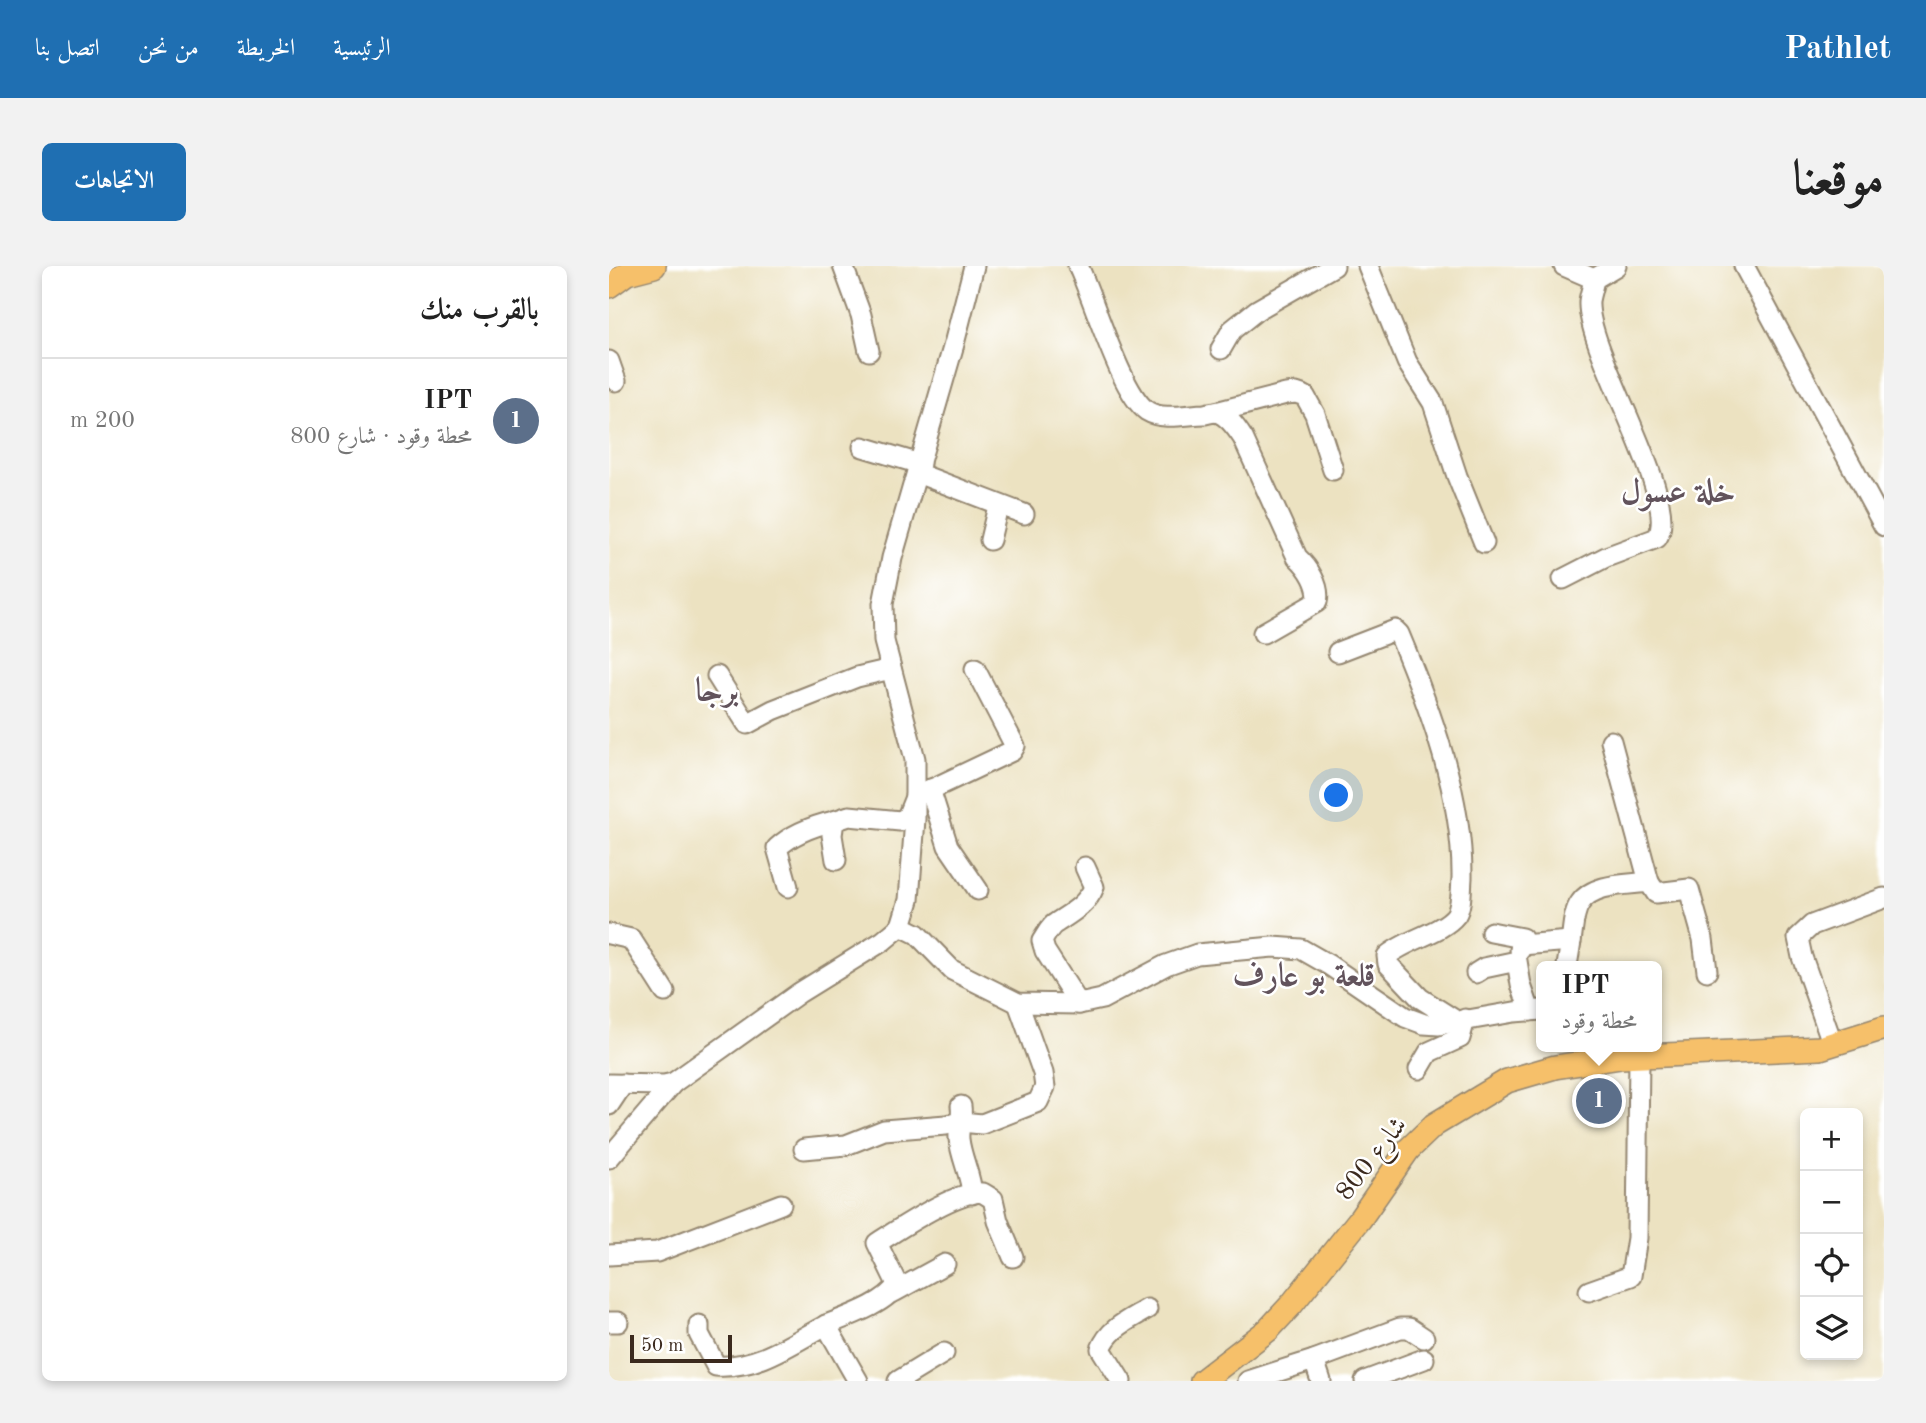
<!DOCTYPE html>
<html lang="ar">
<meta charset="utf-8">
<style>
body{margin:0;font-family:"Old Standard TT",Amiri,serif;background:#f2f2f2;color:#222;direction:rtl}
.controls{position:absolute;right:21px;bottom:21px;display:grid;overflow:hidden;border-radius:10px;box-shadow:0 4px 10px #0003}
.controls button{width:63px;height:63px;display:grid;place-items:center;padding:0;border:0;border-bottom:2px solid #e0e0e0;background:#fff;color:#222;font:35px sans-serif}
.scale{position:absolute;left:21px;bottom:18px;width:102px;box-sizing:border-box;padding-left:7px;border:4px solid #3b2a1e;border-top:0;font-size:19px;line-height:24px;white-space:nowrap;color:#3b2a1e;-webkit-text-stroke:5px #fff;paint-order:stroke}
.you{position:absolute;left:728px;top:530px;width:24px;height:24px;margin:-18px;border:5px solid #fff;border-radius:50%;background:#1a73e8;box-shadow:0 0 0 10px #1a73e833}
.badge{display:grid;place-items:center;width:46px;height:46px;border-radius:50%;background:#1f6fb2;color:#fff;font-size:23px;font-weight:700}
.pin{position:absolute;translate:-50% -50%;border:4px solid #fff;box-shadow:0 2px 7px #0006}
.popup{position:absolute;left:927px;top:695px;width:126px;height:91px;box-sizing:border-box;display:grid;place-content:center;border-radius:10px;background:#fff;filter:drop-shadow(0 2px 5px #0005);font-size:23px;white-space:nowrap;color:#767676}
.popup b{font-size:26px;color:#222}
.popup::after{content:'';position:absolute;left:50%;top:100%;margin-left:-14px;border:14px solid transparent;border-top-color:#fff}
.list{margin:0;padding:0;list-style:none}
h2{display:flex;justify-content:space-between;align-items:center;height:91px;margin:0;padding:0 28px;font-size:30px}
h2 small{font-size:23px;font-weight:400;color:#767676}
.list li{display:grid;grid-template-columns:46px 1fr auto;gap:21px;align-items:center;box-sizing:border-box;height:126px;padding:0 28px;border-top:2px solid #e0e0e0}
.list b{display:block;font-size:26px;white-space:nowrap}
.list p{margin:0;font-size:23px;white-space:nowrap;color:#767676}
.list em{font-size:23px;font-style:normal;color:#767676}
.icon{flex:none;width:38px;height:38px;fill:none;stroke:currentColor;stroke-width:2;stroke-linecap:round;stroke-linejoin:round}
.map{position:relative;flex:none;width:1275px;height:1115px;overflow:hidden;direction:ltr;border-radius:10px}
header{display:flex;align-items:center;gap:42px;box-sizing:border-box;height:98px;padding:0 35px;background:#1f6fb2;color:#fff}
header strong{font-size:33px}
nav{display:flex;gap:38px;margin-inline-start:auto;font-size:24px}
.intro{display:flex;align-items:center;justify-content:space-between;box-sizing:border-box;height:168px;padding:0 42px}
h1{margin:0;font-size:49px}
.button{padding:18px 32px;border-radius:10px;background:#1f6fb2;color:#fff;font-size:24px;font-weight:700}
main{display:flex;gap:42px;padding:0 42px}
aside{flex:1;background:#fff;border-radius:10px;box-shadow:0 4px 10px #0003}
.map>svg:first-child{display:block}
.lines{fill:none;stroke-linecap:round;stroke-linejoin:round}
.minor-casing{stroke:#948670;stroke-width:23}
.major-casing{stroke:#948670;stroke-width:26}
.minor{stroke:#fff;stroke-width:19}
.major{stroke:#f6c06b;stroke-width:23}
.labels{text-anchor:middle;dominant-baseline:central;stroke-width:5;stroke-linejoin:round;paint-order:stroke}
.street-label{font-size:26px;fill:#3b2a1e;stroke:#fff}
.district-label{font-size:33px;font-weight:bold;fill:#62535c;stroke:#fff}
</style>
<header>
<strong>Pathlet</strong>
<nav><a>الرئيسية</a><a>الخريطة</a><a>من نحن</a><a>اتصل بنا</a></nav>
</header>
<div class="intro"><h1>موقعنا</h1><a class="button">الاتجاهات</a></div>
<main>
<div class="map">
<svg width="1275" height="1115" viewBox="0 0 1275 1115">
<rect width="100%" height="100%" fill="#fff"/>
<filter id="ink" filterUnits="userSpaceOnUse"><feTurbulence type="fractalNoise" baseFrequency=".0143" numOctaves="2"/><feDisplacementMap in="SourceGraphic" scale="14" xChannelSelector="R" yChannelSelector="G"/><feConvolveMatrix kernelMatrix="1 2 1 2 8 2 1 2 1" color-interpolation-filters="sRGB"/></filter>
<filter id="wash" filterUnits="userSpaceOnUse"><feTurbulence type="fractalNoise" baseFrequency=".00686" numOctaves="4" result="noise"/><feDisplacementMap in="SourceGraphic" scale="28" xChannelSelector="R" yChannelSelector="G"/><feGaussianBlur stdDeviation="1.57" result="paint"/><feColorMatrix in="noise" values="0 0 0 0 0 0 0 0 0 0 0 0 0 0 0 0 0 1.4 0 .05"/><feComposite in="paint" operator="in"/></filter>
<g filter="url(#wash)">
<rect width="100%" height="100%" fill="#ece2c1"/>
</g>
<g filter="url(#ink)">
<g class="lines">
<!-- minor casing -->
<g class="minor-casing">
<g id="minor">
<path d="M234 0 252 49 260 85"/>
<path d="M469 0C485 33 512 127 538 145 554 155 579 148 596 148 600 147 604 146 607 146 619 149 628 163 634 172L688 291C699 301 712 320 708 336L654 367"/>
<path d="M759 0 798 96 824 137 848 210 875 277"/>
<path d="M1135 0 1275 260"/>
<path d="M985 13 1007 0"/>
<path d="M612 83 623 64 648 44 725 0"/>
<path d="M0 95 7 115"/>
<path d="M607 146 677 128 687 127 696 130 706 148 724 204"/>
<path d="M254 181 311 198"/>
<path d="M308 207 415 248"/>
<path d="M381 274 389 240"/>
<path d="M954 313 997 291 1048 272C1073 234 977 86 980 35 981 28 984 20 985 13L955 0"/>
<path d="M729 386 786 364 790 368C821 442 854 531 853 612 852 623 853 639 847 649 833 667 796 674 778 690L779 698 811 732 849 756"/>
<path d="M108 410 138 458 164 444 248 411 282 403"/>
<path d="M1002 475 1040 616 1047 627 1080 623 1094 673 1098 705"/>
<path d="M321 523 339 580 369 624"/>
<path d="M227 594 223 569 225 555 240 550 291 555 298 551 306 531 403 485 406 480 366 403"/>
<path d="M179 621 168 582C184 567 204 560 225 555"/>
<path d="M292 660 300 634 306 553V493L275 375 274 338 283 292 345 78 365 0"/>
<path d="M882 666 913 672 911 684"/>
<path d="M0 668 22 673 56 726"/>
<path d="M962 675C964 664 964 647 971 637 984 617 1018 619 1040 616"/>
<path d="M912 679 962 675 958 700"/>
<path d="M867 707 875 702 908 695 912 719 921 745"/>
<path d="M470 738 436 685 433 675C437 669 441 660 447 657 462 647 478 639 485 621L476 601"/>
<path d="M1224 779 1193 691 1189 672 1203 659 1275 632"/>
<path d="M810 803 820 786 851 772 856 753"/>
<path d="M0 818 55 819 64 817 190 727 274 675 292 660 308 668 343 704 409 737 470 738 493 733 557 699 588 688 664 681 692 683 720 699 796 751 815 758 830 759 905 746 932 744"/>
<path d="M0 839 14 818"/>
<path d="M352 840C354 852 349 861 350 873 352 892 362 909 363 928"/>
<path d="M195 883 237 879 275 864 337 859 352 856 373 858 429 836 436 821 434 807 409 737"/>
<path d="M0 892 64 817"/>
<path d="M0 989 48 986 172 938"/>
<path d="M980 1025 1022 1010 1028 972 1030 790"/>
<path d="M285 1026 336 998"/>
<path d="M0 1056H9"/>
<path d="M90 1059V1068L107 1100C148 1103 182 1078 217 1059"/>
<path d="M705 1094 791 1062H800L815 1072"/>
<path d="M249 1115 217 1059C237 1051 279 1037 288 1018L268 977C289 964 350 922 374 927 376 928 382 932 384 933L389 955 404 991"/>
<path d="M289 1115 335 1087"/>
<path d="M512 1115 492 1083C500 1062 520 1054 538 1043"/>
<path d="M639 1115 705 1094 712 1115"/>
<path d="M756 1115 815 1093"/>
</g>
</g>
<!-- major casing -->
<g class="major-casing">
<g id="major">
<path d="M0 20 18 7 45 0"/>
<path d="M593 1115 659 1064 683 1038 751 953 799 884 825 859 898 815 946 801 1012 791 1211 782 1275 762"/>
</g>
</g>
<!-- minor -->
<use href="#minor" class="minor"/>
<!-- major -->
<use href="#major" class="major"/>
</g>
</g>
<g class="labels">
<!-- street labels -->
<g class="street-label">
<text transform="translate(763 893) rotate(-52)">شارع 800</text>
</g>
<!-- district labels -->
<g class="district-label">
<text x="1069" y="227">خلة عسول</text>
<text x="108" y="426">برجا</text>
<text x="695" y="711">قلعة بو عارف</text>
</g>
</g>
</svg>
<div class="controls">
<button>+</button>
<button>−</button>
<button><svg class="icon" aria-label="locate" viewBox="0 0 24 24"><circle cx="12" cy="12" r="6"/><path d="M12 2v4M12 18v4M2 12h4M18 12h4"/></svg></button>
<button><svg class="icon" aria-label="layers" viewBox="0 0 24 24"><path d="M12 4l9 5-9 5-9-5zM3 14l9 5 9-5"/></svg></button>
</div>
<div class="scale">50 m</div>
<div class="you"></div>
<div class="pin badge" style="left:990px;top:835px;background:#5c6f8a">1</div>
<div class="popup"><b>IPT</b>محطة وقود</div>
</div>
<aside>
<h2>بالقرب منك<small></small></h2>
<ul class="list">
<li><span class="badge" style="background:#5c6f8a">1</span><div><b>IPT</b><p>محطة وقود · شارع 800</p></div><em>200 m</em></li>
</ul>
</aside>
</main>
